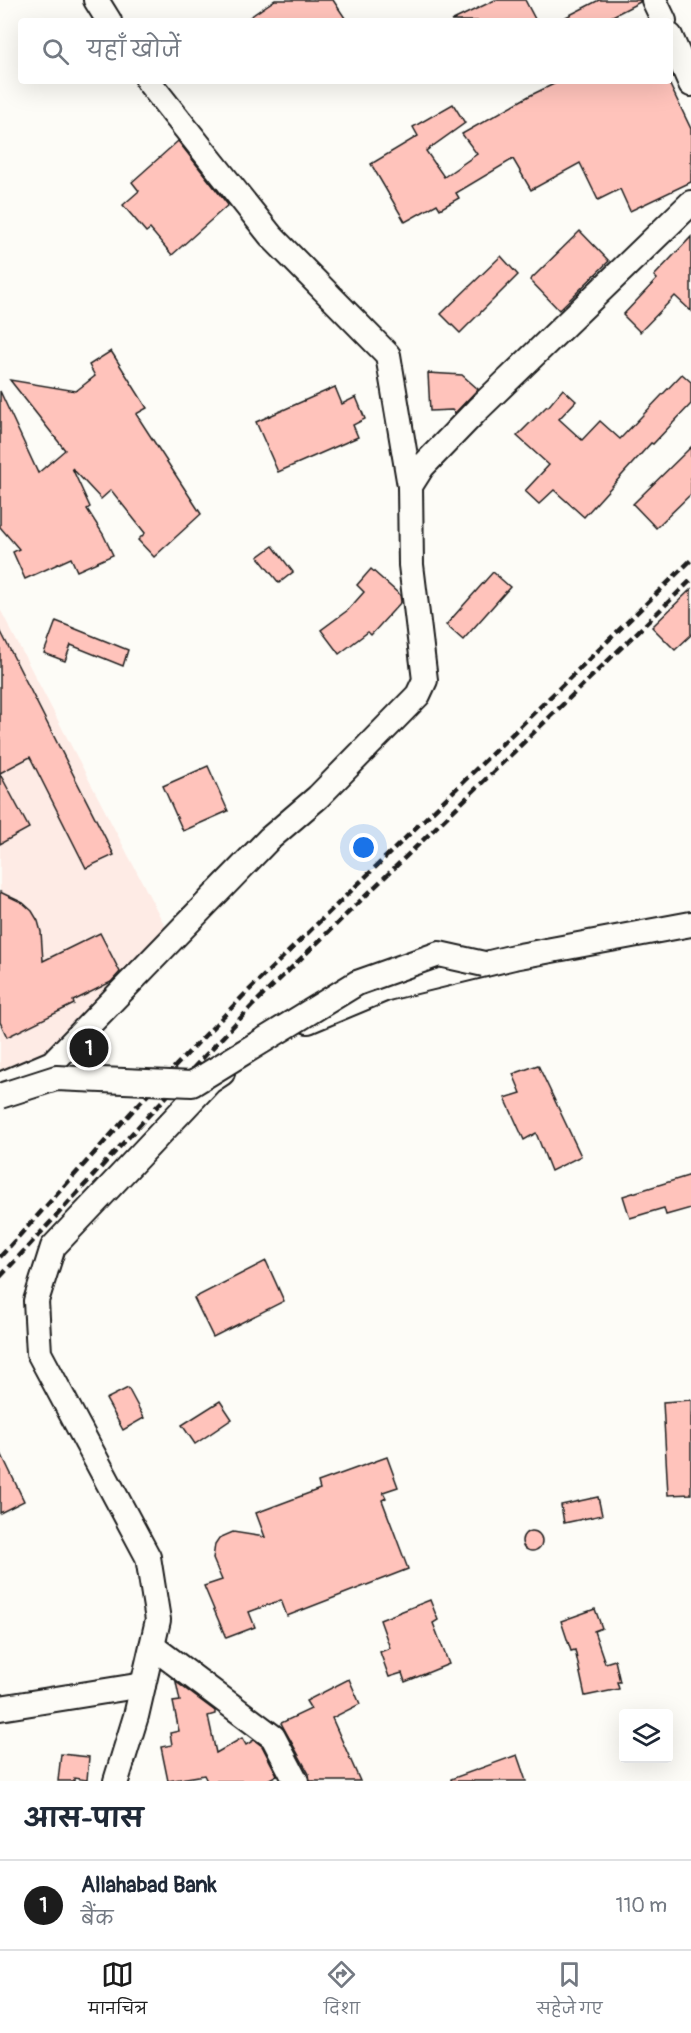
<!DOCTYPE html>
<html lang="hi">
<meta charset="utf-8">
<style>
body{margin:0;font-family:Pangolin,"Playpen Sans Deva",sans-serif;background:#f6f6f7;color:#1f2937}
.controls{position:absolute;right:18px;bottom:18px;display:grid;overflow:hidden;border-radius:6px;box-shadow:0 6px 24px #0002}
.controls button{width:54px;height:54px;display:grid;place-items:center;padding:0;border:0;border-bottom:2px solid #e0e1e3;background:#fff;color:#1f2937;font:30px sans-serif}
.you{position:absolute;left:364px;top:848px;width:21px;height:21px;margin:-15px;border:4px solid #fff;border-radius:50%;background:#1a73e8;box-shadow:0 0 0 9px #1a73e833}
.badge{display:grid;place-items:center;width:39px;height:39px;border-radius:50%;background:#1c1c1c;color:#fff;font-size:20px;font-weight:700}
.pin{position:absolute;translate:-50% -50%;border:3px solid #fff;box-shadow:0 2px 6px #0006}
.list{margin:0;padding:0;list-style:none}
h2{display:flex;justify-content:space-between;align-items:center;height:78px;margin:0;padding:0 24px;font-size:26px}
h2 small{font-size:20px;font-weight:400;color:#747a83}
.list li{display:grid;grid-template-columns:39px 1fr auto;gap:18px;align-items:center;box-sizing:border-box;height:90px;padding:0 24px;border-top:2px solid #e0e1e3}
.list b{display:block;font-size:22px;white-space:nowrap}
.list p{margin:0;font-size:20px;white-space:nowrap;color:#747a83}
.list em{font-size:20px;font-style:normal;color:#747a83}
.icon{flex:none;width:33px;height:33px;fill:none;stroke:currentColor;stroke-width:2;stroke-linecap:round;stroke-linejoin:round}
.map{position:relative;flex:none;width:691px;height:1781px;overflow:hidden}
.search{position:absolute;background:#fff;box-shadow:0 6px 24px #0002;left:18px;right:18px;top:18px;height:66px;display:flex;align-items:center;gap:15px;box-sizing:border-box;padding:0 21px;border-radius:6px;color:#747a83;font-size:22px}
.sheet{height:168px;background:#fff}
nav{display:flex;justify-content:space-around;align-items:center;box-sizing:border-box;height:84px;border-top:2px solid #e0e1e3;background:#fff;font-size:16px;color:#747a83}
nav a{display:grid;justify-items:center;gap:3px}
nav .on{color:#1c1c1c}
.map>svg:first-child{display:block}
.built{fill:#feebe5}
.building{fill:#ffc3bb;stroke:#1c1c1c;stroke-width:1.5}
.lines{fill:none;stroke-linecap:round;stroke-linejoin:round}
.minor-casing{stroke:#1c1c1c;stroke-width:28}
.minor{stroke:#fdfcf7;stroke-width:24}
.rail{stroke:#1c1c1c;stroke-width:4.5;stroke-dasharray:9 4.5;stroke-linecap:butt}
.minor-bridge-casing{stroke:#1c1c1c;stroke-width:28;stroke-linecap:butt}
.minor-bridge{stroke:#fdfcf7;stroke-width:24}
</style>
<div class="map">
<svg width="691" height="1781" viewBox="0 0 691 1781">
<rect width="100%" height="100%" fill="#fdfcf7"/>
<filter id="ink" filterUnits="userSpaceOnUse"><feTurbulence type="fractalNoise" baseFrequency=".0167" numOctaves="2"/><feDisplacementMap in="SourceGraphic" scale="12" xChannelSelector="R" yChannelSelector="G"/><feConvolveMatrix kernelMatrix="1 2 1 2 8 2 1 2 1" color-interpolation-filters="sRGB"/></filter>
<g filter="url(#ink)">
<!-- built -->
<path class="built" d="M0 609 178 951 76 1048 0 1073Z"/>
<!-- building -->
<g class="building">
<path d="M275 0H333L347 21H244Z"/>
<path d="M495 0H525L536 21H451Z"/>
<path d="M599 0H640V2L603 21H558Z"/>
<path d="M560 81H668L691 129V182L630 211 620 189 598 200 580 163 531 190 513 159 456 193 459 198 440 209 437 204 405 222 371 164 418 136 413 127 453 104 465 123 426 151 444 177 477 154 462 134 529 96Z"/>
<path d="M178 141 228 205 172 255 150 229 146 232 123 205 139 191 132 182Z"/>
<path d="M580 231 609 261 559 310 530 280Z"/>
<path d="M691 237V311L675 296 640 332 623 315 657 279 654 276Z"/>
<path d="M501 256 518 275 460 333 441 314Z"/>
<path d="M111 351 147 408 136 414 201 514 154 557 138 540 145 533 111 490 101 499 72 468 90 507 87 509 103 534 113 555 77 571 71 558 25 579 13 552 19 549 0 527V391L38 473 65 450 10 380 76 391 95 376 89 365Z"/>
<path d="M428 373 462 375 478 389 455 413 452 410 430 411Z"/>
<path d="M682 374 691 382V404L653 444 651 443 584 517 554 490 539 504 525 491 549 465 517 436 547 406 548 407 563 389 576 401 559 419 582 440 600 421 620 439Z"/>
<path d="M335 387 342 404 356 397 365 419 353 425 358 437 278 472 256 422Z"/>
<path d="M691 447V494L656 528 633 504Z"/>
<path d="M273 546 293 572 279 583 258 557Z"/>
<path d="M371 569 400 595 401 602 371 635 368 632 339 654 321 630 348 610 364 592 357 585Z"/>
<path d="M493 572 510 587 463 640 446 625Z"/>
<path d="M691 589V635L675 650 652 627Z"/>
<path d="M56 621 128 650 123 666 71 645 65 661 44 653Z"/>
<path d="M0 630 114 855 86 868 30 757 0 773Z"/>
<path d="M208 766 228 811 183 831 163 786Z"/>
<path d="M0 774 29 828 0 844Z"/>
<path d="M0 892 23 903 32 911 38 921 41 932 43 961 100 933 120 972 111 982 73 1001 74 1004 7 1037 0 1022Z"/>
<path d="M538 1065 581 1156 551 1171 536 1133 524 1140 505 1098 521 1093 513 1074Z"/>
<path d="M691 1175V1208L666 1215 664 1208 630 1218 623 1196Z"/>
<path d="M266 1261 284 1301 213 1337 194 1298Z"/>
<path d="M128 1388 144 1418 123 1430 106 1399Z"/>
<path d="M691 1400V1494L668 1495 663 1402Z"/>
<path d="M220 1401 232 1419 195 1444 182 1425Z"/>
<path d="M0 1451 24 1501 0 1513Z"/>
<path d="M387 1457 398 1487 383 1492 386 1498 382 1500 408 1569 287 1616 281 1600 249 1612 255 1627 226 1638 204 1586 222 1580 213 1559 215 1544 219 1538 233 1532 265 1537 256 1513 320 1489 318 1482Z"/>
<path d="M598 1497 602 1515 564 1523 561 1505Z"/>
<circle cx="532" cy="1541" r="10"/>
<path d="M430 1600 438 1620 433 1623 449 1664 405 1682 402 1673 389 1677 380 1652 390 1648 380 1620Z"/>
<path d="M595 1609 602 1628 594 1631 605 1663 615 1660 620 1682H617L619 1689 585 1696 575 1650 571 1651 561 1621Z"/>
<path d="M349 1679 360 1704 332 1718 360 1781H310L309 1774 281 1723 311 1709 306 1701Z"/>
<path d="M176 1682 215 1711V1714L208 1716 216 1753 242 1738 246 1745 254 1740 262 1746 277 1775 266 1781H207L204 1775 168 1781 161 1747 172 1745 170 1733 179 1731 173 1702 180 1701Z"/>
<path d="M61 1754 89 1757 87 1780 74 1778V1781H58Z"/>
<path d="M517 1755 526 1781H451V1779Z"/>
</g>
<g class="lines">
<!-- minor casing -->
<g class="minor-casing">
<g id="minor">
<path d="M96 0 109 21"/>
<path d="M654 0 664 21"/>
<path d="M670 36 691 84"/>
<path d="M148 81 271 236 388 355 410 486"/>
<path d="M308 1021 387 988 514 957 691 924"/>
<path d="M0 1085 52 1063 269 839 318 797 418 695 425 680 411 565 410 486 422 467 477 410 691 203"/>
<path d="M152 1646 273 1737 296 1781"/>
<path d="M0 1708 143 1685"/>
<path d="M116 1781 136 1716 158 1620 148 1557 39 1353 36 1301 53 1247 210 1081 222 1073"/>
</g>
</g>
<!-- minor -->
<use href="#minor" class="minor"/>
<!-- rail -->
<g class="rail">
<path d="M0 1257 137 1106 243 996 691 560"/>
<path d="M0 1277 148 1116 252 1006 691 580"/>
</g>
<!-- minor-bridge casing -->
<g class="minor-bridge-casing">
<path id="minor-bridge" d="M0 1096 56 1078 192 1084 357 983 439 954 484 964"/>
</g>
<!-- minor-bridge -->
<use href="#minor-bridge" class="minor-bridge"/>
</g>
</g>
</svg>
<div class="controls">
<button><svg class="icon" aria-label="layers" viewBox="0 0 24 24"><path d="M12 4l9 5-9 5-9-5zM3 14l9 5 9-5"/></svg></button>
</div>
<div class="you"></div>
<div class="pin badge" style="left:89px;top:1048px">1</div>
<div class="search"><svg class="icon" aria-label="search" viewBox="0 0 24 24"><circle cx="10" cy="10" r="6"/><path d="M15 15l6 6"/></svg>यहाँ खोजें</div>
</div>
<section class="sheet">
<h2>आस-पास<small></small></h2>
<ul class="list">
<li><span class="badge">1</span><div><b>Allahabad Bank</b><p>बैंक</p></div><em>110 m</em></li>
</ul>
</section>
<nav>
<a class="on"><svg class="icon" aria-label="map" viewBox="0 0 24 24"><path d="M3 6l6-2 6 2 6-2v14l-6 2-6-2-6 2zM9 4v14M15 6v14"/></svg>मानचित्र</a>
<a><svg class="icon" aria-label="directions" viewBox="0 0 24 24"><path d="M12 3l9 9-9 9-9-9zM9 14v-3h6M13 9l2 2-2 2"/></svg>दिशा</a>
<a><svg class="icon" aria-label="saved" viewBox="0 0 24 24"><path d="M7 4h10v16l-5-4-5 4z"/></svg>सहेजे गए</a>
</nav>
